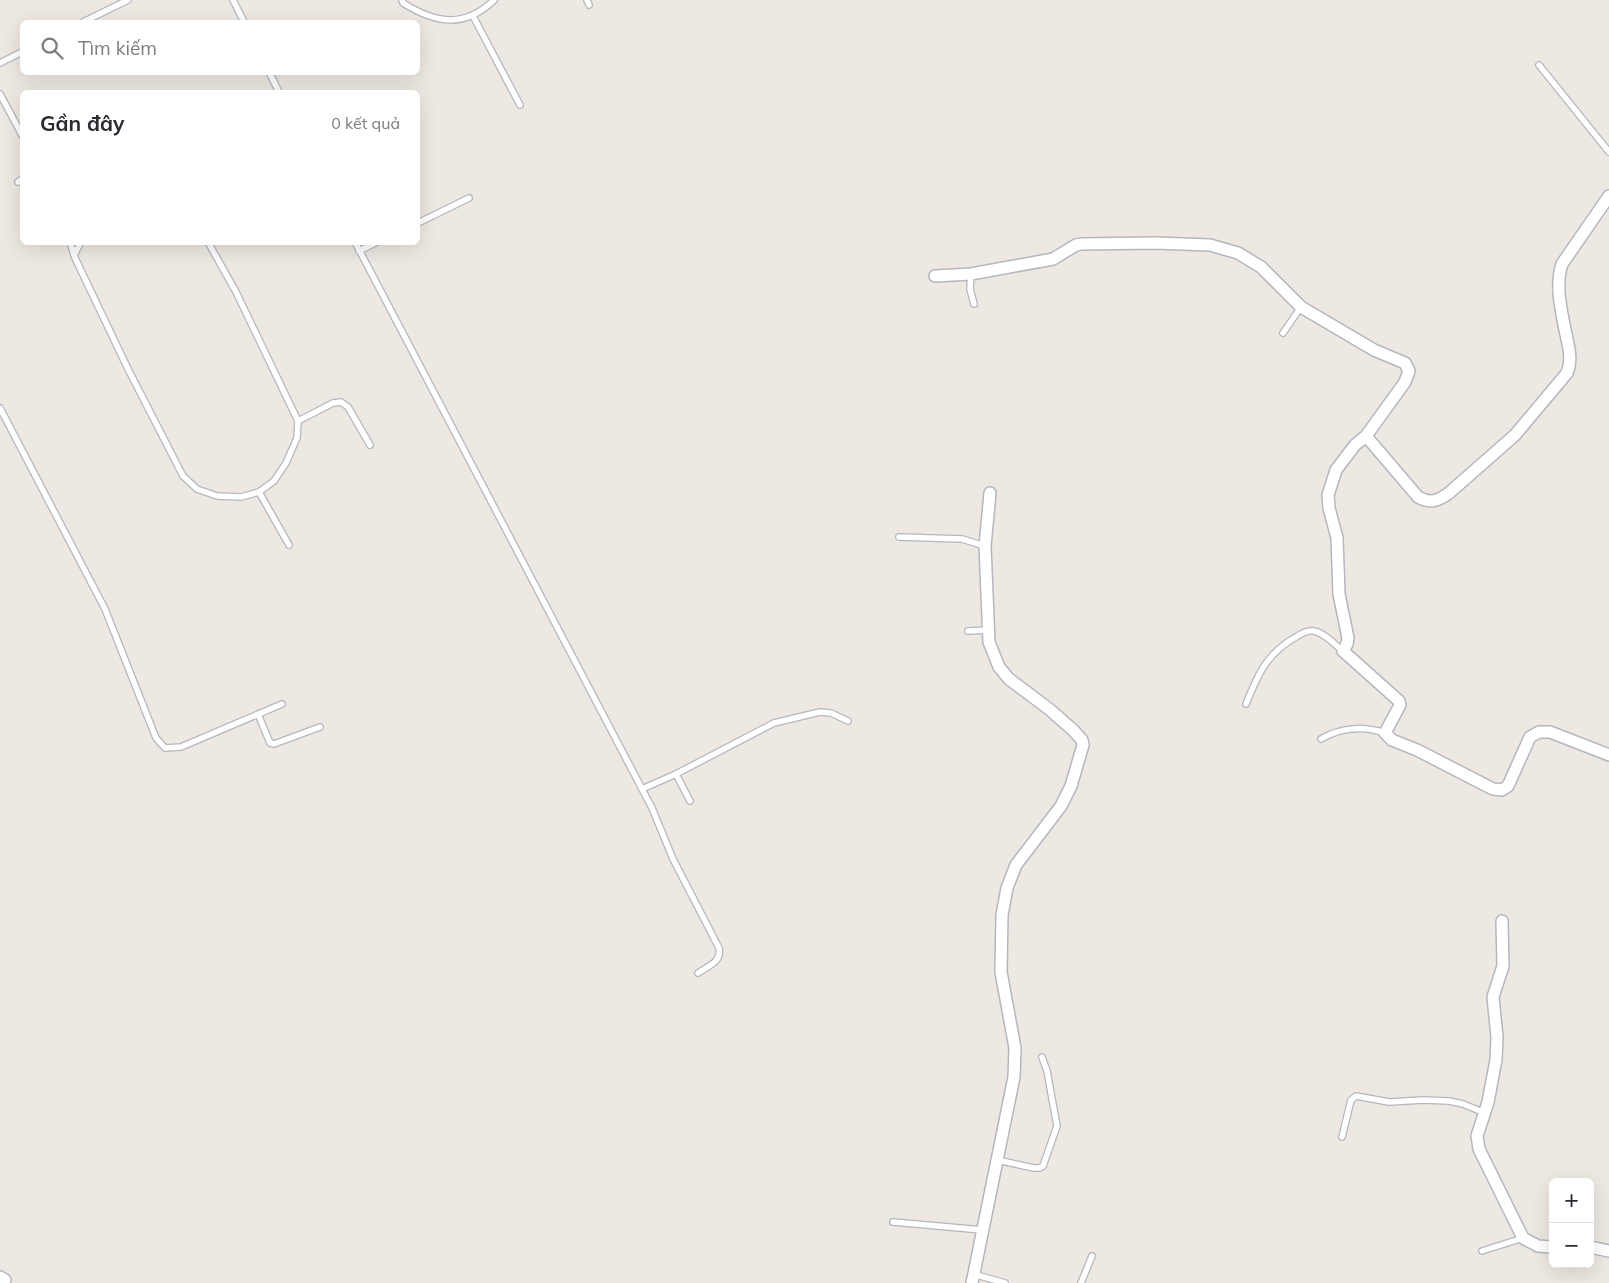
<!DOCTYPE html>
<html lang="vi">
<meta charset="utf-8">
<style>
body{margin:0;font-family:Mulish,sans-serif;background:#f7f7f7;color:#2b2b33}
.controls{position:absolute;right:15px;bottom:15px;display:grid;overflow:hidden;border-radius:8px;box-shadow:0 5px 20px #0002}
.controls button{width:45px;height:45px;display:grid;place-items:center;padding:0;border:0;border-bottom:1px solid #e1e1e2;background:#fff;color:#2b2b33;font:25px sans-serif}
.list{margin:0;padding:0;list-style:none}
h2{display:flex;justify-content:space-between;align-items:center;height:65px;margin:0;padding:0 20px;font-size:21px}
h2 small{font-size:16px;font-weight:400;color:#7c7c81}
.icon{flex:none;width:28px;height:28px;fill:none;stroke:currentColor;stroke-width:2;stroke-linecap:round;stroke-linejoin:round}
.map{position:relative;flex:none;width:1609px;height:1283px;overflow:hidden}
.search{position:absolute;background:#fff;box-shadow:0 5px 20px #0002;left:20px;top:20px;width:400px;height:55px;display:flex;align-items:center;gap:12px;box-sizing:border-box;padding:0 18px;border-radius:8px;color:#7c7c81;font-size:19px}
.panel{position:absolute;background:#fff;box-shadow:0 5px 20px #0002;left:20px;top:90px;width:400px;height:155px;border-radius:8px}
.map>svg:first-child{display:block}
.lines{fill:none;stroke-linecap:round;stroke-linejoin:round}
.lane-casing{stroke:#b5b6bf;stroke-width:8}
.street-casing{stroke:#b5b6bf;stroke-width:14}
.lane{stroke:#fff;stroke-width:5.5}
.street{stroke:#fff;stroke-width:11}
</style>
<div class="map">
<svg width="1609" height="1283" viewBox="0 0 1609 1283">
<rect width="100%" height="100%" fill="#ede8e1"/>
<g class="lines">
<!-- lane casing -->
<g class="lane-casing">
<g id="lane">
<path d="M233 0 244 22"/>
<path d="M402 0 403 3C435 23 464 29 494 0"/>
<path d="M587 0 589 5"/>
<path d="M473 16 520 105"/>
<path d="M83 22 128 0"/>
<path d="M0 63 22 52"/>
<path d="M1539 65 1609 152"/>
<path d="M269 72 279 92"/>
<path d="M0 94 22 135"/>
<path d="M18 182 22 179"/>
<path d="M418 223 469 198"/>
<path d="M70 242 74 255"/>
<path d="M81 242 74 255 76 260 128 369 183 476 197 489 217 496 241 497 259 492 274 481 286 463 297 438 298 421 236 292 208 242"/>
<path d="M355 242 652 808 673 859 719 948C722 962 708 966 698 973"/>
<path d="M359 251 377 242"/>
<path d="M971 274 970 289 974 304"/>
<path d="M1283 333 1301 307"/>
<path d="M0 408 105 609 156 738 165 748 181 747 282 704"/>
<path d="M298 421 333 403 341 402 348 407 370 445"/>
<path d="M259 492 289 545"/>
<path d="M899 537 962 539 985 546"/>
<path d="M968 631 989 630"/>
<path d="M1246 704C1258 674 1267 653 1296 637 1302 633 1308 630 1314 631 1325 633 1335 645 1343 651"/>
<path d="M258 714 270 743 274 744 320 727"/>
<path d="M1321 739C1341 727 1364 726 1385 733"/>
<path d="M676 774 690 801"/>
<path d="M642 789 676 774 774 723 820 712 831 713 848 721"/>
<path d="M1342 1137 1351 1100 1356 1096 1389 1102 1423 1100 1449 1101 1463 1104 1485 1113"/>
<path d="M997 1160 1034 1168H1040L1043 1166 1057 1126 1047 1071 1042 1057"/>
<path d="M893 1222 982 1230"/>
<path d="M1482 1251 1523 1238"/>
<path d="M973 1274 1005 1283"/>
<path d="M1081 1283 1092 1256"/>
</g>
</g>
<!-- street casing -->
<g class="street-casing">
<g id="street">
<path d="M935 276 971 274 1053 259 1076 245 1081 244 1155 243 1210 245 1238 253 1261 267 1301 307 1374 350 1405 363 1409 371 1405 382 1366 436 1355 445 1336 470 1328 495 1329 508 1337 538 1339 594 1348 638 1347 644 1343 651 1399 701 1400 705 1385 733 1392 740 1417 750 1493 789 1502 790 1508 786 1530 737 1539 732H1550L1609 755"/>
<path d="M1366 436 1418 497C1430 504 1438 501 1449 493L1515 435 1567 373C1573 359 1568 344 1565 330 1561 308 1555 286 1562 264L1609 196"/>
<path d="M1502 921 1503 966 1493 997 1497 1037 1496 1060 1488 1102 1477 1136 1479 1149 1523 1238 1538 1246 1553 1247"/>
<path d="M1590 1247 1609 1251"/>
<path d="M0 1277 5 1280"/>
<path d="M972 1283 1014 1077 1015 1048 1001 972 1002 915 1007 888 1016 865 1061 806 1071 786 1083 745 1082 740 1073 730 1049 709 1009 679 999 667 989 642 985 546 990 493"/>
</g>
</g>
<!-- lane -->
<use href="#lane" class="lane"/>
<!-- street -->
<use href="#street" class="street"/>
</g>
</svg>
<div class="controls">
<button>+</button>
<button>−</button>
</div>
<div class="search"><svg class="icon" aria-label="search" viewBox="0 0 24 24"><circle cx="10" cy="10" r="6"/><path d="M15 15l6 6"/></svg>Tìm kiếm</div>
<section class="panel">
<h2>Gần đây<small>0 kết quả</small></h2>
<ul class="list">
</ul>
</section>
</div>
